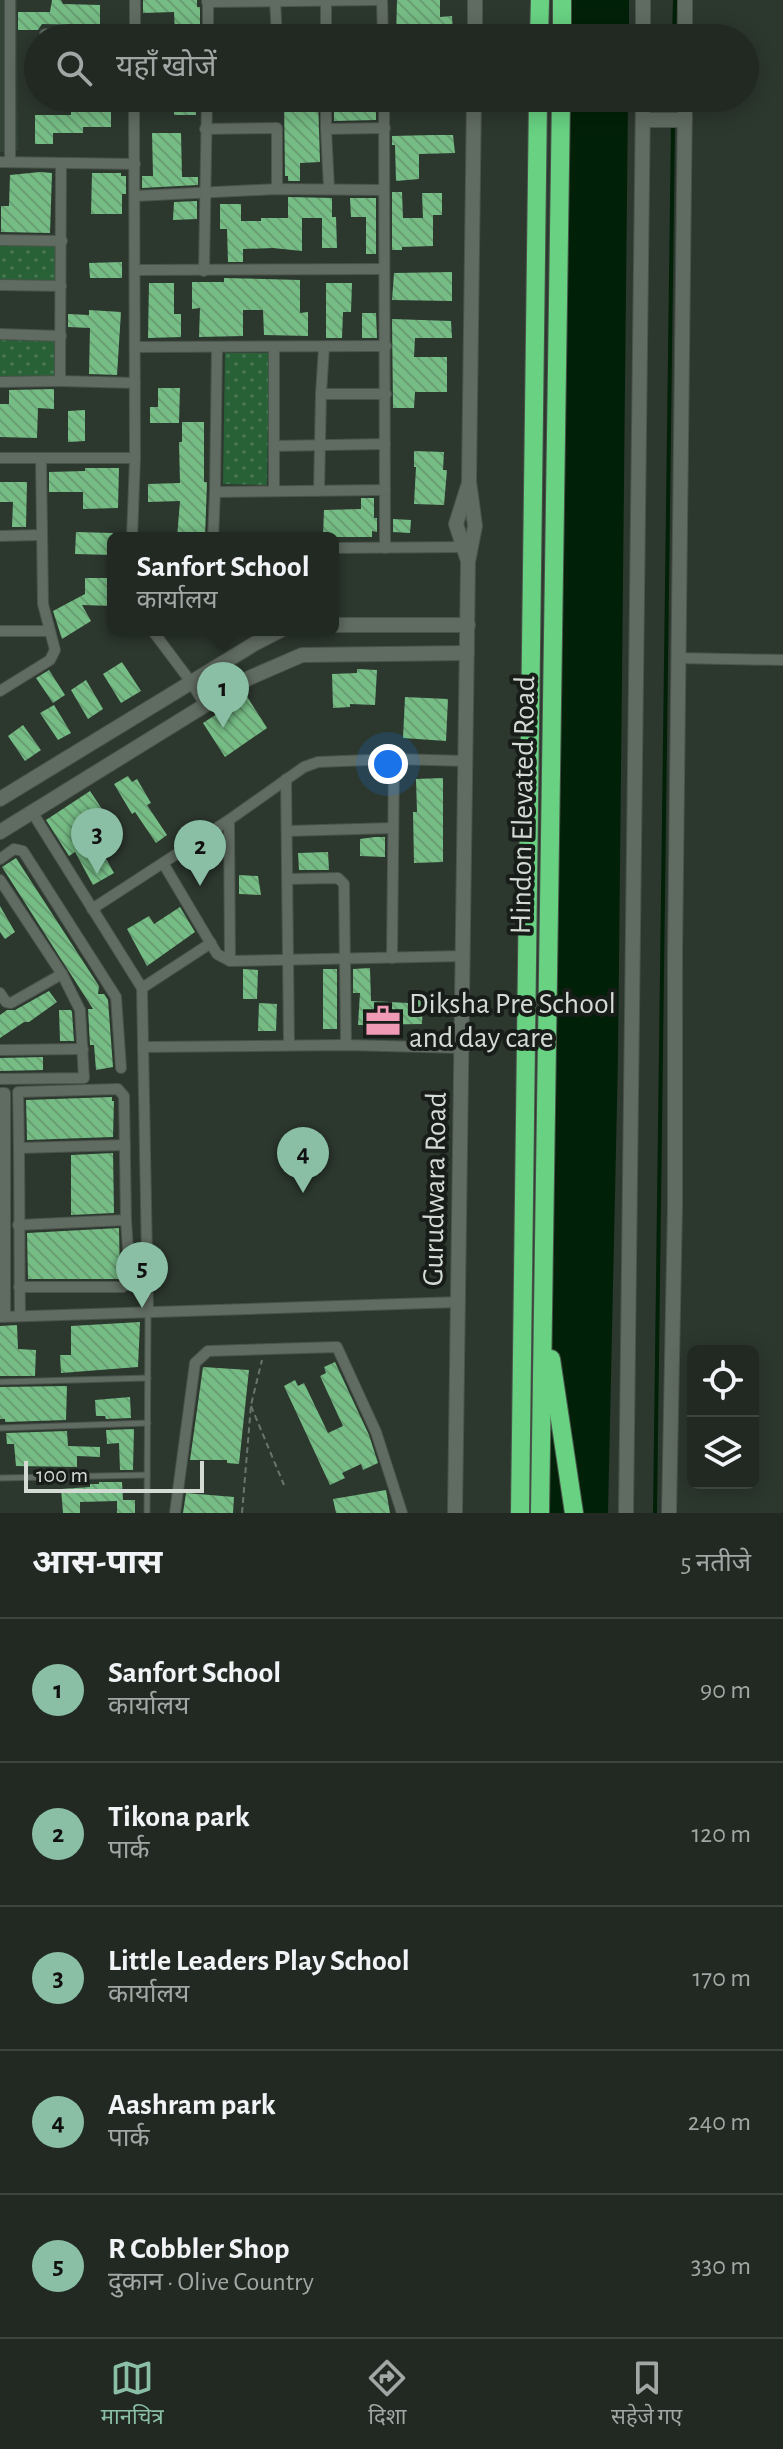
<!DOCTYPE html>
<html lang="hi">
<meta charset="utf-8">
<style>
body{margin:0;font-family:"Alegreya Sans","Noto Sans Devanagari",sans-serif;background:#29312a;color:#f1f3f6}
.controls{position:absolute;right:24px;bottom:24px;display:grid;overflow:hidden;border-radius:12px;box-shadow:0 4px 20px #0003}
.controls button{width:72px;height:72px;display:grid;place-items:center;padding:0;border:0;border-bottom:2px solid #3e4540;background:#212922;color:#f1f3f6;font:40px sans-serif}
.scale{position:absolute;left:24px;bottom:20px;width:180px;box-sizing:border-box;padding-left:8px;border:4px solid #d4dbd5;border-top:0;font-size:22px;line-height:28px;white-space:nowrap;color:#d4dbd5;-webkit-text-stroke:6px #181d19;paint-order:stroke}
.you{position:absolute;left:388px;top:764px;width:28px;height:28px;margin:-20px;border:6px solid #fff;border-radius:50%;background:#1a73e8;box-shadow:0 0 0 12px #1a73e833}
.badge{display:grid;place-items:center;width:52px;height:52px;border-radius:50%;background:#8abfa5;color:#111;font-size:26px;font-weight:700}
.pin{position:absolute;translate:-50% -66px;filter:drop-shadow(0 2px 4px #0008)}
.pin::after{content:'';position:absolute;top:42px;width:28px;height:24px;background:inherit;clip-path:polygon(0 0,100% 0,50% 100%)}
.popup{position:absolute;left:107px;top:532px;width:232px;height:104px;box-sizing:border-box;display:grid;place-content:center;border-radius:12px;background:#212922;filter:drop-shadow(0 2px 6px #0005);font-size:26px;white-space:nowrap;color:#a2a6a5}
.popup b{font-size:30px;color:#f1f3f6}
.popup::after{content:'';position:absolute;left:50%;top:100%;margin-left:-16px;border:16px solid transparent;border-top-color:#212922}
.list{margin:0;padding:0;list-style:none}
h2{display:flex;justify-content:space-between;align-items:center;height:104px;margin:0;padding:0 32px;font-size:34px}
h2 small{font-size:26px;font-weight:400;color:#a2a6a5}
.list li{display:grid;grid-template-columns:52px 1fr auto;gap:24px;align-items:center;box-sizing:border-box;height:144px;padding:0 32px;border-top:2px solid #3e4540}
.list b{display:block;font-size:30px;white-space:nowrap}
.list p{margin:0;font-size:26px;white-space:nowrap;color:#a2a6a5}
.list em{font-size:26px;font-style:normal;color:#a2a6a5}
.icon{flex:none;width:44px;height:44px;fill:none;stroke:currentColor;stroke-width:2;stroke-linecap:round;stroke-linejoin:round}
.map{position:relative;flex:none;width:783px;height:1513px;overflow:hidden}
.search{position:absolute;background:#212922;box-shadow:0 4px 20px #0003;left:24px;right:24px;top:24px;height:88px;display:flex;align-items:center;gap:20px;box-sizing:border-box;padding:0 28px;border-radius:44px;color:#a2a6a5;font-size:30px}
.sheet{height:824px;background:#212922}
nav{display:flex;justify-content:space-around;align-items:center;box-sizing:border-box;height:112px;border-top:2px solid #3e4540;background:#212922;font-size:22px;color:#a2a6a5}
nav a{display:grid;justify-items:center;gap:4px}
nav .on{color:#8abfa5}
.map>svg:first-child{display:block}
.built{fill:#334336}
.park{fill:url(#park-dots)}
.water{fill:#002007}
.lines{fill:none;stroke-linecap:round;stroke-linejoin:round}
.stream{stroke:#002007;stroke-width:4}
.building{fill:url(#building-back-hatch)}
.lane-casing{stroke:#4a534b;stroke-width:7}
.street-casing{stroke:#4a534b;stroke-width:12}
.secondary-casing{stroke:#4a534b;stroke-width:16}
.highway-casing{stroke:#4a534b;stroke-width:20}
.path{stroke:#6b746c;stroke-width:2;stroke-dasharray:6 4;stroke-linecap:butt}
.lane{stroke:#606b61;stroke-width:5}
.street{stroke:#606b61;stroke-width:10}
.secondary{stroke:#606b61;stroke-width:14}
.highway{stroke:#68d282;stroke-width:18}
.labels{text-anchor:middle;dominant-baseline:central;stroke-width:8;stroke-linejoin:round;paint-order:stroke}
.street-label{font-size:30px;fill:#d4dbd5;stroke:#181d19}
.poi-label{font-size:30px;fill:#d4dbd5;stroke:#181d19;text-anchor:start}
</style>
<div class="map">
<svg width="783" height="1513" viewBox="0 0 783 1513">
<defs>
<pattern id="park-dots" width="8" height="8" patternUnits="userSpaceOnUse" patternTransform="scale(2)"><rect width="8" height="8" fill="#296137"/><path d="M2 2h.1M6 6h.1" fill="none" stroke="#477753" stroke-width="1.8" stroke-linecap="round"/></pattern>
<pattern id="building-back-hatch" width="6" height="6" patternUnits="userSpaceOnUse" patternTransform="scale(2)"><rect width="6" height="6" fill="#76bd85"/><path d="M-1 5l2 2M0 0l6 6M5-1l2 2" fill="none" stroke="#689e74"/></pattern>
</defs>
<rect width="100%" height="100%" fill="#2c372e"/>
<!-- built -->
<path class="built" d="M0 0H17L18 151 0 152Z"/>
<!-- park -->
<g class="park">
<path d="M0 244 57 245 56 281 0 280Z"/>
<path d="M0 340 56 341 55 376H0Z"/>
<path d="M225 353H269L267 485 223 484Z"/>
</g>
<!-- water -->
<g class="water">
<rect x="561" y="0" width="68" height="38"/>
<path d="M561 98H628L618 1057 608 1513H543Z"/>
</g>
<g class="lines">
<!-- stream -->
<g class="stream">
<path d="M674 38 675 0"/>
<path d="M673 116V98"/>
<path d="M655 1513 673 124"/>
</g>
</g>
<!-- building -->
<g class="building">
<path d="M52 0H61L63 4 100 5V25L42 24 38 30H18V12H50Z"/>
<path d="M143 0H197V7H200V33H175L174 12 143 13Z"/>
<path d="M397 0H440V17L452 16 453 34H419V38H396Z"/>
<path d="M284 98H318L320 162 300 163V181H288V176H285Z"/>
<path d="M334 98H376V120L334 121Z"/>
<path d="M94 103 111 104V127H83V133H53V144H35V115H71V107H94Z"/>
<rect x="174" y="104" width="22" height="11"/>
<path d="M152 133H181L182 177H198V185L142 188V176H153Z"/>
<path d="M433 135H453L455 153 419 154V179L396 181 395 145H392V136Z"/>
<path d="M40 172 52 173 50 233 1 232V206H9L10 175Z"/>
<path d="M92 173H121V176H126V194H122V214H91Z"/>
<path d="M392 192H402L403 218H423L422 193H442V215H433V246L402 247V250H392Z"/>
<path d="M288 197 332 198V217H336L337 248H322V218H302V251L273 248 243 249V262H228L227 229H220V204H241V221H261V218H288Z"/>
<path d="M350 198H376V254H366V217H351Z"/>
<path d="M197 201V219L173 220 174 202Z"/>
<path d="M122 262V278H90L89 263Z"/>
<path d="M452 272V301L392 300 394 273Z"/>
<path d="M224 278 300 280V313L308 312V336L264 335 263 310H243V336L199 337 200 308 192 309V282H224Z"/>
<path d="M149 283H174V314H181V337L148 338Z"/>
<path d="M326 283H352L351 312H343L342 338H326Z"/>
<path d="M89 310 121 312 117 375 89 374 90 328 68 327V314L89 315Z"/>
<path d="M362 313H376L377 338H362Z"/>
<path d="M392 319 451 321 452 338H415L414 357H447V392H415L414 408H393Z"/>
<path d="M158 388H180L179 423H150V407H158Z"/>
<path d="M54 389V409L38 408 37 438 0 437V404H9V390Z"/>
<path d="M85 410V441L68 442V411Z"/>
<path d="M182 422H204V482H207L205 538H177L180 501 148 502V484L180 483 179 442H182Z"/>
<path d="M414 451 444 452 443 470H447L444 505 414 504 416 467H414Z"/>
<path d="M85 468H119L118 508 83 509V492H49V472L85 471Z"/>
<path d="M0 482H27L26 527H12L13 502H0Z"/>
<path d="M361 498H374V518H377V532L372 531V537H323L324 510 361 509Z"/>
<path d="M393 519 411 520 410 533 393 532Z"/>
<path d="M76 532 113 533V555L75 554Z"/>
<path d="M85 578H113V606L82 605 91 621 62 639 53 611 85 594Z"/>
<path d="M122 662 141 691 121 703 103 674Z"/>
<path d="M357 669 377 670 375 705 350 704V707L333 708 332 674 357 673Z"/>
<path d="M49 670 65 695 53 703 36 678Z"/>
<path d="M86 680 103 709 88 719 71 690Z"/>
<path d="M246 695 267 728 225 757 203 723Z"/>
<path d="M405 697 448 699 446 741 403 738Z"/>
<path d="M54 705 71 733 58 740 40 713Z"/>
<path d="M23 725 41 750 25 761 8 736Z"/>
<path d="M128 776 132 782 137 779 151 803 147 805 167 835 156 843 135 812 132 814 114 784Z"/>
<path d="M443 778V862L414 863 413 812H417L416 779Z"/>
<path d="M90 791 114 827 95 839 114 873 93 885 75 852 69 856 46 820Z"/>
<path d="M375 837H385V857L360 856V839Z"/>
<path d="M328 852 329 870H299L298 853Z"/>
<path d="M16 858 99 986 98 994H104L108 1000 113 1067 96 1070 94 1045H90L88 1009H93L2 867Z"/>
<path d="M239 875 258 876 261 895 239 894Z"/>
<path d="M0 906 15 932 5 939 0 932Z"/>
<path d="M180 907 195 932 147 966 127 929 149 916 154 924Z"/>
<path d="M370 968 371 1001 408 1003V999L423 1000 422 1024 358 1025 360 993H353V969Z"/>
<path d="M243 969 258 970 257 999H243Z"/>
<rect x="323" y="969" width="14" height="60"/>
<path d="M49 991 57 1002 29 1022H24L0 1038V1015L7 1010H15Z"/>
<path d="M259 1003 277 1004 276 1031H258Z"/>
<path d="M59 1010H71L72 1012 74 1041H60Z"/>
<path d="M43 1057V1070L0 1071V1058Z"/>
<path d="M112 1097V1101H114L113 1137 27 1140 26 1100Z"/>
<path d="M113 1153 114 1213 71 1215V1155Z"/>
<path d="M119 1228 120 1279H28L27 1233Z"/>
<path d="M140 1322 138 1367 61 1373 60 1355H71V1326Z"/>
<path d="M17 1325 18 1349 36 1350 35 1376H0V1326Z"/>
<path d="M335 1362 369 1435 378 1463 363 1470 361 1464 342 1473 345 1478 330 1485 284 1386 295 1380 298 1386 304 1383 328 1433 343 1426 320 1376 326 1373 324 1367Z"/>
<path d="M203 1367 249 1370 239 1464 227 1463V1460H190Z"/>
<path d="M67 1386 66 1420 5 1422V1419H0V1387Z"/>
<path d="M130 1397 131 1418 106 1419 105 1416H96L95 1400Z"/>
<path d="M134 1429 133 1470H120L119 1443 107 1444 106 1430Z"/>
<path d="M67 1431 68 1446 100 1447V1457L77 1456V1467L16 1466 14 1444H7L6 1433Z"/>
<path d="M99 1482H122L123 1500H135V1513H117V1501L80 1502V1513H63L61 1489 90 1487V1484H99Z"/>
<path d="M386 1490 390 1513H336L333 1499Z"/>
<path d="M186 1493 234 1497 233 1513H183Z"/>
</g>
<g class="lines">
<!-- lane casing -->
<g class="lane-casing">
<g id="lane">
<path d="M0 1382 148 1378"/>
<path d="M0 1428 148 1423"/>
<path d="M0 1478 147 1475"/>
<path d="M147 1513 148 1314"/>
</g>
</g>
<!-- street casing -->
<g class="street-casing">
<g id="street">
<path d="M275 0 277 38"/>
<path d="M382 0 383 38"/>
<path d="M207 2 376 0"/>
<path d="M326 2V38"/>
<path d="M135 36V0"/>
<path d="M45 38V34L135 33"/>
<path d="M208 38V0"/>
<path d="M326 98V129"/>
<path d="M384 98 385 548"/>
<path d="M205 129 277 128V189"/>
<path d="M0 162 135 164"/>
<path d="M10 162V0"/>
<path d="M329 188 326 129 385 128"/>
<path d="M135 196 277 189 384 190"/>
<path d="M0 240 62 241"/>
<path d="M135 270 383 269"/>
<path d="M204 271 207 98"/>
<path d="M0 285 61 286"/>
<path d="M0 334 61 336"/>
<path d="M135 347 386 346"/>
<path d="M217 347 215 492 385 490"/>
<path d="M324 347 321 394H386"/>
<path d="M60 381 135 383"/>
<path d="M0 382 60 381 61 163"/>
<path d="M274 446 385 444"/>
<path d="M0 458H135"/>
<path d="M274 491V347"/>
<path d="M319 491 321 394"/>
<path d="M0 536 40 535"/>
<path d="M132 538 135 458 134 98"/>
<path d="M213 538 215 492"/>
<path d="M333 548 464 547"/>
<path d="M152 630 191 682 205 705"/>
<path d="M0 631H49"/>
<path d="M678 658 783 660"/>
<path d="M0 691 50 660 55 650 43 604 41 458"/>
<path d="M286 779 289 1045"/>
<path d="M32 812 142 988 148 1312"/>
<path d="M229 820 230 961"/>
<path d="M287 831 393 828"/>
<path d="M0 859 14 849 23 851 116 997 121 1068"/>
<path d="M163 863 217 954 230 961 464 956"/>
<path d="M287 879 338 878 344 884 346 1045"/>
<path d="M0 880 62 974 80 1010 84 1078 0 1079"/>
<path d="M92 909 229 820 304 767 318 762 394 759 466 761"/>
<path d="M392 958 394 759"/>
<path d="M142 988 211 943"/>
<path d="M0 993 6 1002 11 1003 62 974"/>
<path d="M143 1047 346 1045 463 1048"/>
<path d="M0 1050 83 1049"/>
<path d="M0 1093H5V1316"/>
<path d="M19 1148 125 1145"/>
<path d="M18 1225 126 1220"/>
<path d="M19 1287H123L130 1280 126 1220 124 1096 118 1089 18 1092C20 1167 19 1241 20 1316"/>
<path d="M0 1317 460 1302"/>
<path d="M175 1513 195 1363 208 1351 337 1347 376 1432 402 1513"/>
</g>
</g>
<!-- secondary casing -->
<g class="secondary-casing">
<g id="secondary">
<path d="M643 0V38"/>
<path d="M475 38V0"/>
<path d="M685 38V0"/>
<path d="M643 120H685"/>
<path d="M467 558 456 524 468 486"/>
<path d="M333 625H468"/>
<path d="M0 799 254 644 281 630"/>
<path d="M0 832 249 678 302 655 467 653"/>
<path d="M455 1513 468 562 475 526 469 481 474 98"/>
<path d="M626 1513 643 98"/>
<path d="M669 1513 675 1207V956L685 98"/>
</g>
</g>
<!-- highway casing -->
<g class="highway-casing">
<g id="highway">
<path d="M539 38 540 0"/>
<path d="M562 38V0"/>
<path d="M551 1359 574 1513"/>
<path d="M520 1513 538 98"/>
<path d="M540 1513 561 98"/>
</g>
</g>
<!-- path -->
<g class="path">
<path d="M251 1406 284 1485"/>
<path d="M242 1513 251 1405 262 1360"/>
</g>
<!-- lane -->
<use href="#lane" class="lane"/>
<!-- street -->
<use href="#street" class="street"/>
<!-- secondary -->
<use href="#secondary" class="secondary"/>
<!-- highway -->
<use href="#highway" class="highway"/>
</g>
<!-- icons -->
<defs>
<g id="office-bare" transform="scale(2.76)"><path d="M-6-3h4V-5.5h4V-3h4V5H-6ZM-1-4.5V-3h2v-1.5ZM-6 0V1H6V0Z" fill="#f09ab5" stroke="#181d19" stroke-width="2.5" paint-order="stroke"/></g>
</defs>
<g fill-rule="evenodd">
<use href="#office-bare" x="383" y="1021"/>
</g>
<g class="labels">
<!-- street labels -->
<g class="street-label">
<text transform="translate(523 805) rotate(-89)">Hindon Elevated Road</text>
<text transform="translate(435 1189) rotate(-89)">Gurudwara Road</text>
</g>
<!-- poi labels -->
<g class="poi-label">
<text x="409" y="1004">Diksha Pre School<tspan x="409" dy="34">and day care</tspan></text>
</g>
</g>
</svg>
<div class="controls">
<button><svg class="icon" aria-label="locate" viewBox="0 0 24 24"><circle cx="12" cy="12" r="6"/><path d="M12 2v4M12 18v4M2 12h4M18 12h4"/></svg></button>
<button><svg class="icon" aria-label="layers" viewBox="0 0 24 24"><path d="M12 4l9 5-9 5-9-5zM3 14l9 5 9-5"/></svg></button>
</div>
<div class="scale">100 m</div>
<div class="you"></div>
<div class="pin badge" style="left:223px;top:728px">1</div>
<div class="popup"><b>Sanfort School</b>कार्यालय</div>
<div class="pin badge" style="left:200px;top:886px">2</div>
<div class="pin badge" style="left:97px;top:874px">3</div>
<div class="pin badge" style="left:303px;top:1193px">4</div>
<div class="pin badge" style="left:142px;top:1308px">5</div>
<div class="search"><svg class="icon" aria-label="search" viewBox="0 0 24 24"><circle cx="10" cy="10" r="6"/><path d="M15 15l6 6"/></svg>यहाँ खोजें</div>
</div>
<section class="sheet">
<h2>आस-पास<small>5 नतीजे</small></h2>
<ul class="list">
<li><span class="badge">1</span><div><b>Sanfort School</b><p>कार्यालय</p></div><em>90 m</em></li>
<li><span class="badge">2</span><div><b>Tikona park</b><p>पार्क</p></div><em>120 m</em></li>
<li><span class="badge">3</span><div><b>Little Leaders Play School</b><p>कार्यालय</p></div><em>170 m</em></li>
<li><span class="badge">4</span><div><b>Aashram park</b><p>पार्क</p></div><em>240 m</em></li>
<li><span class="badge">5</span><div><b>R Cobbler Shop</b><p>दुकान · Olive Country</p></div><em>330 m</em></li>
</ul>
</section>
<nav>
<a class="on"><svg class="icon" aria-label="map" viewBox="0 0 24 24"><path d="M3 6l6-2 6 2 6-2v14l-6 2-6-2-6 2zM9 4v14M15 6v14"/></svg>मानचित्र</a>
<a><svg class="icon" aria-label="directions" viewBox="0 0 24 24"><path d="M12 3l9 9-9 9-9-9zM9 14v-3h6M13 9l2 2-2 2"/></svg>दिशा</a>
<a><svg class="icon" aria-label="saved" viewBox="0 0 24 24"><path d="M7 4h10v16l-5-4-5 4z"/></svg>सहेजे गए</a>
</nav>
